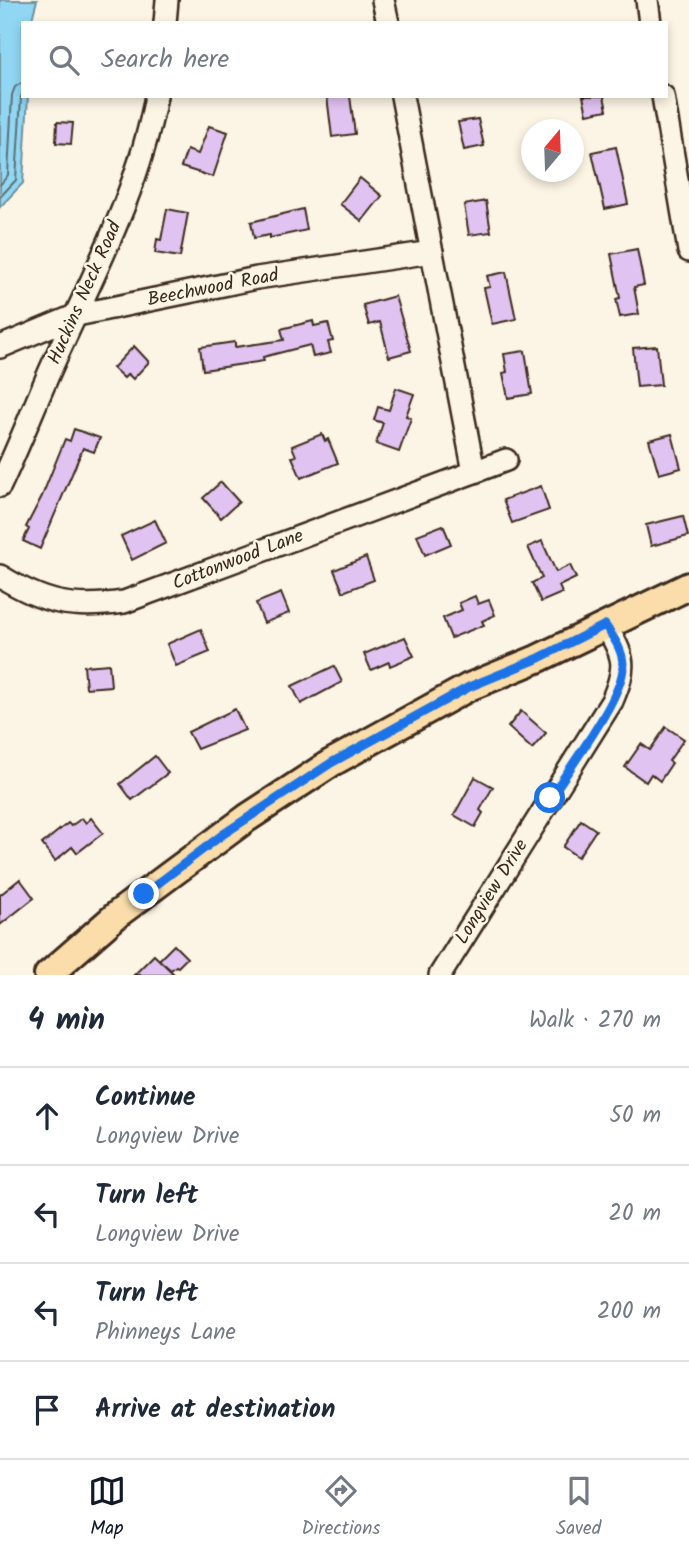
<!DOCTYPE html>
<meta charset="utf-8">
<style>
body{margin:0;font-family:Kalam,sans-serif;background:#f6f6f7;color:#1f2937}
.compass{position:absolute;left:521px;top:119px;width:63px;height:63px;border-radius:50%;background:#fff;box-shadow:0 4px 10px #0003;rotate:19deg}
.stop{position:absolute;width:21px;height:21px;margin:-16px;border:5px solid #1a73e8;border-radius:50%;background:#fff}
.stop.end{background:#1a73e8;border-color:#fff;box-shadow:0 2px 7px #0008}
.list{margin:0;padding:0;list-style:none}
h2{display:flex;justify-content:space-between;align-items:center;height:91px;margin:0;padding:0 28px;font-size:30px}
h2 small{font-size:23px;font-weight:400;color:#747a83}
.list li{display:grid;grid-template-columns:46px 1fr auto;gap:21px;align-items:center;box-sizing:border-box;height:98px;padding:0 28px;border-top:2px solid #e0e1e3}
.list b{display:block;font-size:26px;white-space:nowrap}
.list p{margin:0;font-size:23px;white-space:nowrap;color:#747a83}
.list em{font-size:23px;font-style:normal;color:#747a83}
.icon{flex:none;width:38px;height:38px;fill:none;stroke:currentColor;stroke-width:2;stroke-linecap:round;stroke-linejoin:round}
.map{position:relative;flex:none;width:689px;height:975px;overflow:hidden}
.search{position:absolute;background:#fff;box-shadow:0 4px 10px #0003;left:21px;right:21px;top:21px;height:77px;display:flex;align-items:center;gap:18px;box-sizing:border-box;padding:0 24px;border-radius:0px;color:#747a83;font-size:26px}
.sheet{height:483px;background:#fff}
nav{display:flex;justify-content:space-around;align-items:center;box-sizing:border-box;height:98px;border-top:2px solid #e0e1e3;background:#fff;font-size:19px;color:#747a83}
nav a{display:grid;justify-items:center;gap:4px}
nav .on{color:#111827}
.map>svg:first-child{display:block}
.water{fill:#91d6f3;stroke:#6f919e;stroke-width:2}
.lines{fill:none;stroke-linecap:round;stroke-linejoin:round}
.shore{stroke:#5d6f73;stroke-width:2}
.building{fill:#e1c3f1;stroke:#3b2a1e;stroke-width:2}
.minor-casing{stroke:#3b2a1e;stroke-width:26}
.major-casing{stroke:#3b2a1e;stroke-width:32}
.minor{stroke:#fcf5e5;stroke-width:21}
.major{stroke:#faddab;stroke-width:26}
.route{stroke:#1a73e8;stroke-width:9}
.labels{text-anchor:middle;dominant-baseline:central;stroke-width:5;stroke-linejoin:round;paint-order:stroke}
.street-label{font-size:19px;fill:#3b2a1e;stroke:#fcf5e5}
</style>
<div class="map">
<svg width="689" height="975" viewBox="0 0 689 975">
<rect width="100%" height="100%" fill="#fcf5e5"/>
<filter id="ink" filterUnits="userSpaceOnUse"><feTurbulence type="fractalNoise" baseFrequency=".0143" numOctaves="2"/><feDisplacementMap in="SourceGraphic" scale="14" xChannelSelector="R" yChannelSelector="G"/><feConvolveMatrix kernelMatrix="1 2 1 2 8 2 1 2 1" color-interpolation-filters="sRGB"/></filter>
<g filter="url(#ink)">
<!-- water -->
<path class="water" d="M0 0H37L31 23H23V96H28L23 183 0 207Z"/>
<g class="lines">
<!-- shore -->
<g class="shore">
<path d="M0 185 8 175 12 95 15 87 23 82"/>
<path d="M0 197 16 180 21 97 23 92"/>
</g>
</g>
<!-- building -->
<g class="building">
<path d="M327 96H350L355 134 332 137Z"/>
<path d="M583 96H604L607 110 587 114Z"/>
<path d="M478 119 484 146 464 150 458 122Z"/>
<path d="M57 122 73 123 71 144 56 143Z"/>
<path d="M209 126 228 132 213 177 181 167 187 150 198 154Z"/>
<path d="M616 147 628 204 605 209 592 152Z"/>
<path d="M360 178 382 196 362 221 340 204Z"/>
<path d="M486 201 491 232 469 235 464 205Z"/>
<path d="M167 209 188 213 180 257 155 253 157 239 161 240Z"/>
<path d="M303 209 307 230 270 238V235L254 238 251 222Z"/>
<path d="M637 249 644 285 634 287 639 314 620 317 616 299 620 298 611 254Z"/>
<path d="M506 272 516 319 492 324 484 288 490 287 487 276Z"/>
<path d="M395 296 411 351 389 357 380 322 369 325 363 305Z"/>
<path d="M313 321 314 326 328 323 333 341 328 342 331 353 313 357 310 345 263 357 264 361 203 370 200 347 235 342V347L284 340 281 329Z"/>
<path d="M134 346 149 362 133 379 128 374 124 378 113 368Z"/>
<path d="M657 346 661 385 637 387 633 348Z"/>
<path d="M525 351 532 394 508 398 503 373 507 372 504 354Z"/>
<path d="M396 388 414 394 406 416 411 418 399 452 376 444 383 423 374 420 378 407 389 410Z"/>
<path d="M74 429 100 438 94 452 83 448 40 549 23 541 29 529 26 527 42 496 65 439 70 441Z"/>
<path d="M322 434 325 441 328 439 338 463 301 478 292 457 296 456 292 446Z"/>
<path d="M672 434 681 468 659 474 649 440Z"/>
<path d="M221 482 239 502 221 518 203 498Z"/>
<path d="M541 486 549 510 512 523 503 500Z"/>
<path d="M683 516 688 536 651 546 646 525Z"/>
<path d="M155 520 166 543 132 560 121 536Z"/>
<path d="M443 525 451 544 425 555 417 535Z"/>
<path d="M542 541 556 572 570 565 576 578 559 586 562 593 541 602 532 583 542 578 528 547Z"/>
<path d="M366 557 374 580 343 592 334 570Z"/>
<path d="M281 593 289 613 264 623 256 603Z"/>
<path d="M475 596 478 604 489 600 495 615 482 621 484 625 451 638 443 618 462 610 459 603Z"/>
<path d="M201 629 210 652 176 666 167 644Z"/>
<path d="M405 637 414 656 390 666 389 662 371 670 364 654Z"/>
<path d="M109 664 111 686 86 688 84 666Z"/>
<path d="M334 666 342 682 301 704 292 686Z"/>
<path d="M235 709 245 730 197 749 188 732Z"/>
<path d="M521 711 546 733 532 749 508 727Z"/>
<path d="M666 727 684 739 669 761 672 763 660 781 651 774 646 782 625 767 641 744 650 750Z"/>
<path d="M155 756 168 773 132 800 120 784Z"/>
<path d="M475 777 493 787 480 810 483 813 475 827 454 815Z"/>
<path d="M82 818 86 823 91 818 103 833 77 853 72 847 55 861 42 844 68 823 71 826Z"/>
<path d="M581 820 596 830 578 857 563 847Z"/>
<path d="M20 879 34 898 0 925V895Z"/>
<path d="M174 945 187 958 178 967 176 966 171 970 159 960Z"/>
<path d="M154 955 175 975H134Z"/>
</g>
<g class="lines">
<!-- minor casing -->
<g class="minor-casing">
<g id="minor">
<path d="M383 0 388 23"/>
<path d="M647 0 650 23"/>
<path d="M165 23 167 0"/>
<path d="M663 96 689 251"/>
<path d="M0 347 77 315 257 278 432 252"/>
<path d="M474 472 506 460"/>
<path d="M0 486C19 446 35 404 53 364 92 277 139 191 156 96"/>
<path d="M0 576C45 604 72 609 124 602L474 472 402 96"/>
<path d="M440 975 612 701C627 666 625 657 605 625"/>
</g>
</g>
<!-- major casing -->
<g class="major-casing">
<path id="major" d="M48 975 119 913 170 875 247 818 331 763 469 687 537 659 689 586"/>
</g>
<!-- minor -->
<use href="#minor" class="minor"/>
<!-- major -->
<use href="#major" class="major"/>
</g>
</g>
<g class="lines" filter="url(#ink)">
<!-- route -->
<path class="route" d="M144 894 222 835 331 763 469 687 537 659 605 625C613 637 623 650 623 665 625 695 568 770 550 798"/>
</g>
<g class="labels">
<!-- street labels -->
<g class="street-label">
<text transform="translate(213 288) rotate(-11)">Beechwood Road</text>
<text transform="translate(85 293) rotate(-66)">Huckins Neck Road</text>
<text transform="translate(238 560) rotate(-21)">Cottonwood Lane</text>
<text transform="translate(492 892) rotate(-58)">Longview Drive</text>
</g>
</g>
</svg>
<svg class="compass" viewBox="-18 -18 36 36"><path d="M0-13l5 13h-10z" fill="#e53935"/><path d="M0 13l5-13h-10z" fill="#747a83"/></svg>
<div class="stop" style="left:550px;top:798px"></div>
<div class="stop end" style="left:144px;top:894px"></div>
<div class="search"><svg class="icon" aria-label="search" viewBox="0 0 24 24"><circle cx="10" cy="10" r="6"/><path d="M15 15l6 6"/></svg>Search here</div>
</div>
<section class="sheet">
<h2>4 min<small>Walk · 270 m</small></h2>
<ul class="list">
<li><svg class="icon" aria-label="ahead" viewBox="0 0 24 24"><path d="M12 20V5M6 11l6-6 6 6"/></svg><div><b>Continue</b><p>Longview Drive</p></div><em>50 m</em></li>
<li><svg class="icon" aria-label="left" viewBox="0 0 24 24"><path d="M17 20v-9H6M10 6l-5 5 5 5"/></svg><div><b>Turn left</b><p>Longview Drive</p></div><em>20 m</em></li>
<li><svg class="icon" aria-label="left" viewBox="0 0 24 24"><path d="M17 20v-9H6M10 6l-5 5 5 5"/></svg><div><b>Turn left</b><p>Phinneys Lane</p></div><em>200 m</em></li>
<li><svg class="icon" aria-label="arrive" viewBox="0 0 24 24"><path d="M6 21V4h12l-3 4 3 4H6"/></svg><div><b>Arrive at destination</b></div></li>
</ul>
</section>
<nav>
<a class="on"><svg class="icon" aria-label="map" viewBox="0 0 24 24"><path d="M3 6l6-2 6 2 6-2v14l-6 2-6-2-6 2zM9 4v14M15 6v14"/></svg>Map</a>
<a><svg class="icon" aria-label="directions" viewBox="0 0 24 24"><path d="M12 3l9 9-9 9-9-9zM9 14v-3h6M13 9l2 2-2 2"/></svg>Directions</a>
<a><svg class="icon" aria-label="saved" viewBox="0 0 24 24"><path d="M7 4h10v16l-5-4-5 4z"/></svg>Saved</a>
</nav>
